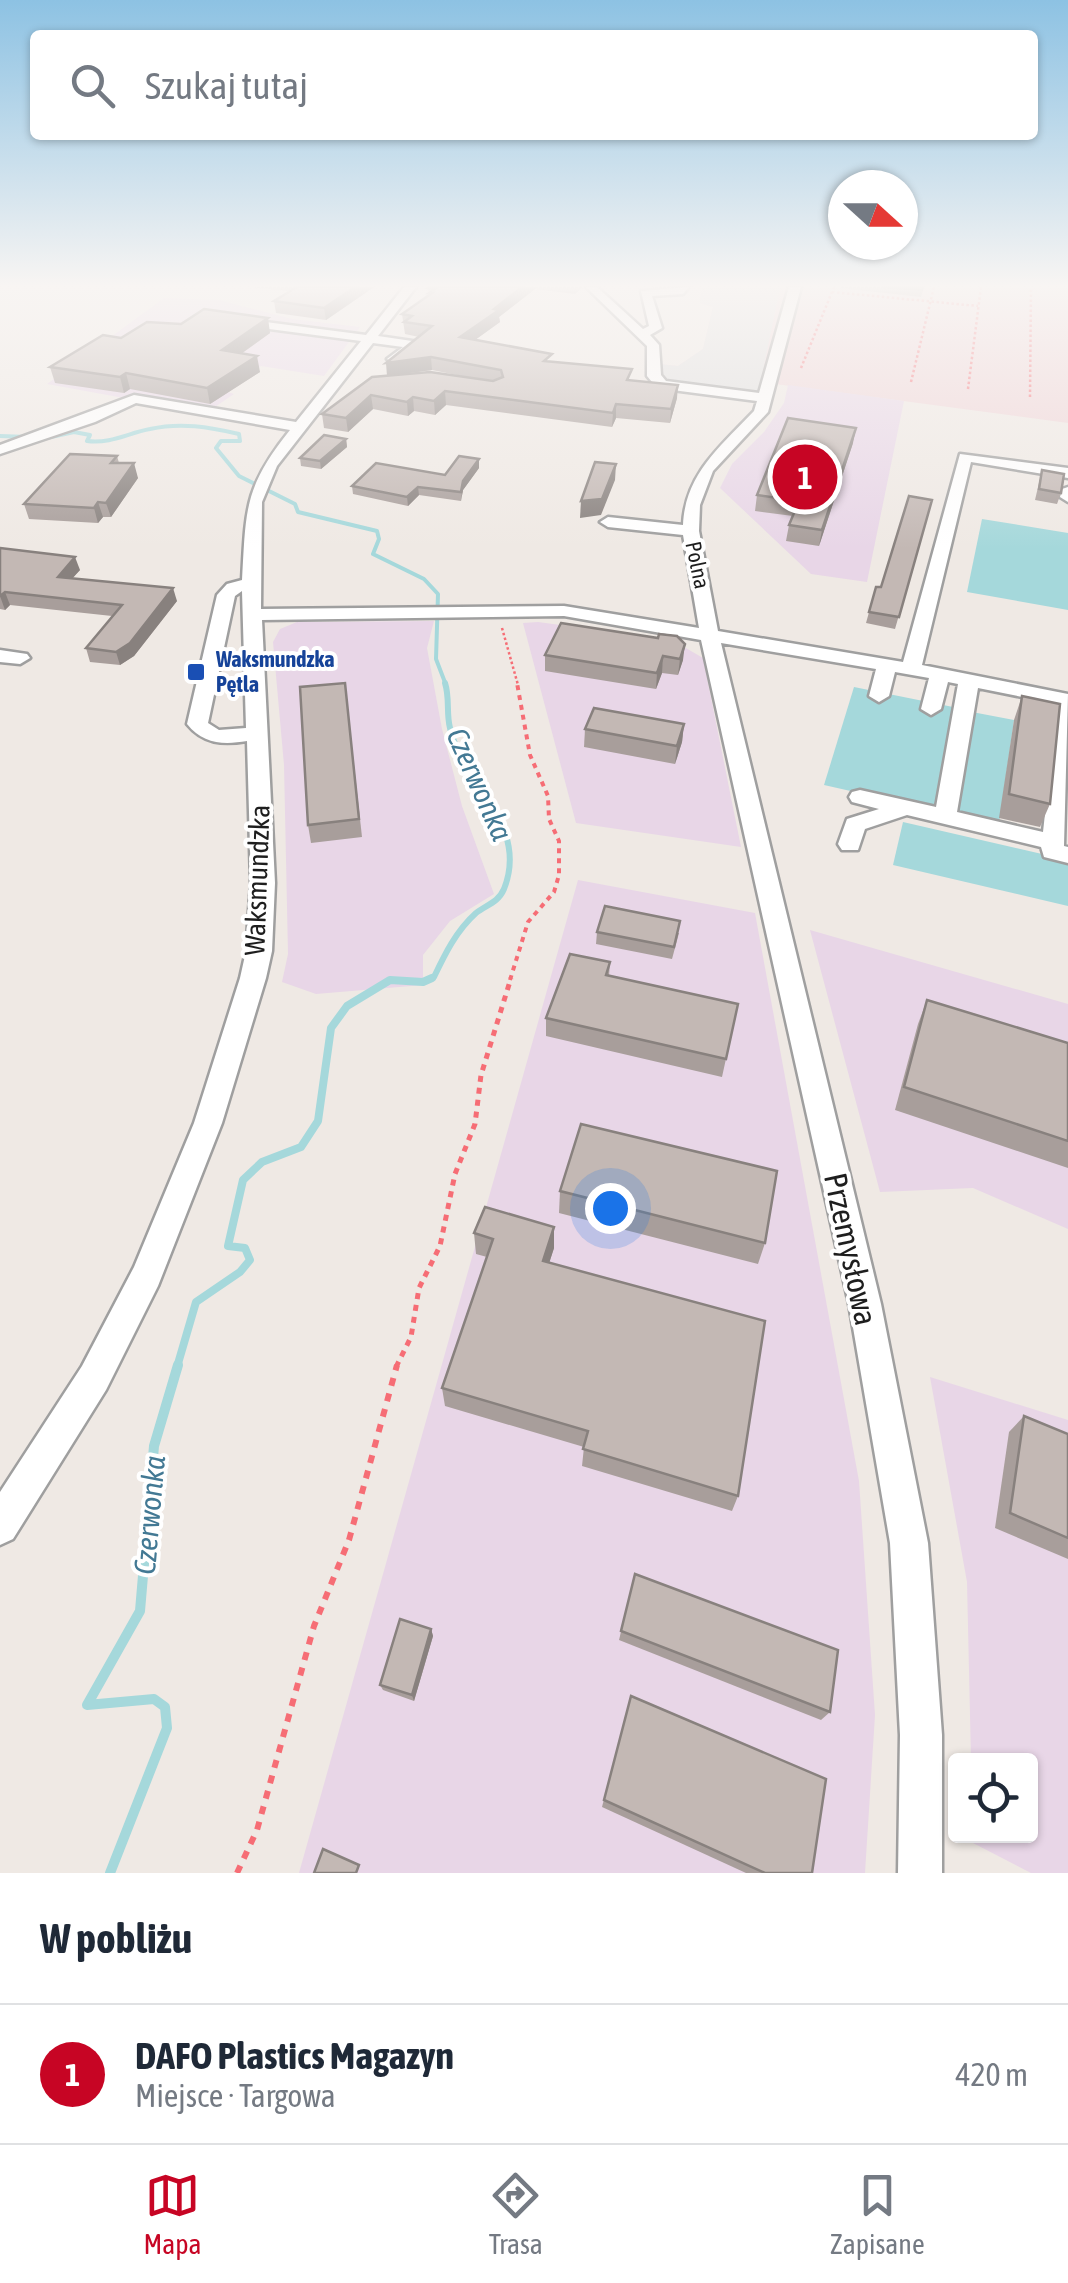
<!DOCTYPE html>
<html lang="pl">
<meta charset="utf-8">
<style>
body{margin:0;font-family:"Asap Condensed",sans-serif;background:#f6f6f7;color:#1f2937}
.controls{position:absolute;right:30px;bottom:30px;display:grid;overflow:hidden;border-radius:10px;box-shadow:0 2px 8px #0004}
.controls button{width:90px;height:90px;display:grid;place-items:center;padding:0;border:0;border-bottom:2px solid #e0e1e3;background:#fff;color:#1f2937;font:50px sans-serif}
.compass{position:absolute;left:828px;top:170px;width:90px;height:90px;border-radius:50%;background:#fff;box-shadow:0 2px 8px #0004;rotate:111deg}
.you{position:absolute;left:610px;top:1208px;width:35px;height:35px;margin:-25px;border:8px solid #fff;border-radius:50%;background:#1a73e8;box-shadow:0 0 0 15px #1a73e833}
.badge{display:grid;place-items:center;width:65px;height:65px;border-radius:50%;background:#c70524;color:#fff;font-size:32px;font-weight:700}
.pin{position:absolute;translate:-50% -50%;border:5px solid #fff;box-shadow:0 2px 10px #0006}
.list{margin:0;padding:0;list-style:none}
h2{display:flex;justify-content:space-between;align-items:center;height:130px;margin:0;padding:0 40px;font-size:42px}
h2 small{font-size:32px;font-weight:400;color:#747a83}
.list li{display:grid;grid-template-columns:65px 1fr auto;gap:30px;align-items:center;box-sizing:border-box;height:140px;padding:0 40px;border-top:2px solid #e0e1e3}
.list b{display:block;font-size:38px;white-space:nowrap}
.list p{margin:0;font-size:32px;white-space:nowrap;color:#747a83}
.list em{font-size:32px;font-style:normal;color:#747a83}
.icon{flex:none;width:55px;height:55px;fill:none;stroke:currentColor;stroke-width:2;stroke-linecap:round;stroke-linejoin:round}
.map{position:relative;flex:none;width:1068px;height:1873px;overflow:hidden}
.search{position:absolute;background:#fff;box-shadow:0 2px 8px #0004;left:30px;right:30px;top:30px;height:110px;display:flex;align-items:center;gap:25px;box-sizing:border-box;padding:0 35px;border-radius:10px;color:#747a83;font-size:38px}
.sheet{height:270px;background:#fff}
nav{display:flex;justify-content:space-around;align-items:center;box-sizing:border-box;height:140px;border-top:2px solid #e0e1e3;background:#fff;font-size:28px;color:#747a83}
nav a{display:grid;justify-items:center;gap:5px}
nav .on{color:#c70524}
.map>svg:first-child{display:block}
.commercial{fill:#efd4d7}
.industrial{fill:#e8d6e7}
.parking{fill:#dedede}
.water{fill:#a5d8db}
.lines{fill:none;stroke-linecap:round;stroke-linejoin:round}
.stream-far3{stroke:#a5d8db;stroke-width:4}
.stream-far2{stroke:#a5d8db;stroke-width:6}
.stream-far1{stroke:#a5d8db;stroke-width:8}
.stream{stroke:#a5d8db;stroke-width:10}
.minor-casing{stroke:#9f9f9f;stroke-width:5}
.path-far3{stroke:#f66d75;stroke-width:2.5;stroke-dasharray:2.5 2.5;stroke-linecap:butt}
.path-far2{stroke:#f66d75;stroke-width:4;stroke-dasharray:5 5;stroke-linecap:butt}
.path-far1{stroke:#f66d75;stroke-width:5;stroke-dasharray:6 6;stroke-linecap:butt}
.path{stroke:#f66d75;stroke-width:6;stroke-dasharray:8 8;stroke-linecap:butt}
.minor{fill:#fff;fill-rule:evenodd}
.wall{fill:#a89e9b;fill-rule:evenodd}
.shaded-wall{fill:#88817e}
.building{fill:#c3b8b4;stroke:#88817e;stroke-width:2.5}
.transit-dot{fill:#1a4fb4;stroke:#fff;stroke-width:4}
.labels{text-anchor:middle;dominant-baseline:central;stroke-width:8;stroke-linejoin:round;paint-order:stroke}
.far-street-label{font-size:22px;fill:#1e1e1e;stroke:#fff}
.far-transit-label{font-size:22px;font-weight:bold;fill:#164399;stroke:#fff;text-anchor:start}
.street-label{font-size:28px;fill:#1e1e1e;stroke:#fff}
.water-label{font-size:30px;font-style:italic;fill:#437994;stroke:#fff}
.near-street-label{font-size:32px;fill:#1e1e1e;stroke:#fff}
</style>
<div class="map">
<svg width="1068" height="1873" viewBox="0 0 1068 1873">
<rect width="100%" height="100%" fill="#efe9e4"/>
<!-- commercial -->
<path class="commercial" d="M702 287H1068V423L760 382 758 395 658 364 678 366 703 349 713 307 700 303Z"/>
<!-- industrial -->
<g class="industrial">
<path d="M164 298 219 300 292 319 360 327 324 376 261 366 225 391 234 394 206 413 47 384Z"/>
<path d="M788 385 904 401 867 582 811 574 720 488 732 464 764 432 784 403Z"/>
<path d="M434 621 427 648 442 729 462 806 494 894 450 921 423 955V985L316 994 282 982 288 954 284 765 273 642 280 629 297 622Z"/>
<path d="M538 622 672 640 703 658 741 847 576 823 523 623Z"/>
<path d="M578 880 755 913 859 1481 875 1715 865 1873H299Z"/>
<path d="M810 930 1068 1004V1229L973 1188 880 1192Z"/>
<path d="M930 1377 1068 1420V1873H1031L973 1843V1836H1030V1760H971L967 1582Z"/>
</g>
<!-- parking -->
<path class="parking" d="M702 287 780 288 758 395 661 383 658 364 678 366 703 349 713 307 700 303Z"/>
<!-- water -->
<g class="water">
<path d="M982 519 1068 533V610L967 592Z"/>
<path d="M854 687 958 708 939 811 824 785Z"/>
<path d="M972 712 1014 720 999 824 954 813Z"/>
<path d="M903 822 1068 860V906L893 865Z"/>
</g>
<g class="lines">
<!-- stream-far3 -->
<g class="stream-far3">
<path d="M0 436 28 437"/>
<path d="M42 439 74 432 90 435 87 441C111 444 128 433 150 429 181 422 209 427 239 434L240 441H221L216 448 239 476 295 504 298 512 377 531 379 539 373 554 424 579 438 594 436 659 446 685"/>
</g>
<!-- stream-far2 -->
<g class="stream-far2">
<path d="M389 980H398"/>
<path d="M426 980 434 977C445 954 456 931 476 913 486 905 498 903 504 889 530 824 462 783 450 728 446 713 450 698 445 683"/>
</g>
<!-- stream-far1 -->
<path class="stream-far1" d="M177 1367 196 1302 240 1272 250 1260 245 1248 228 1246 243 1180 262 1162 301 1147 318 1121 331 1028 347 1006 390 980 423 982 432 978"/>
<!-- stream -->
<path class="stream" d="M110 1873 167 1728 165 1707 154 1699 87 1705 140 1611 154 1446 178 1365"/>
<!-- minor casing -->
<g class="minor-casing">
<g id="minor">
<path d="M404 287H416L378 336 419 342V348L394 363 387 359 403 347 373 343 277 466 262 502 261 609 564 606 699 628 683 535 608 527 600 522 608 517 683 525C685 474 721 446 754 411L757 401 657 388 647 376V346L586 287H597L643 329 649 326 641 291 689 287 683 294 652 296 662 328 650 335 659 345 661 375 666 381 759 393 789 287H801L768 412 713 471 700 505 699 531 718 631 903 662 960 454 1068 468V478L971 462 922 665 1068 694 1064 846 1068 847V863L1044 857 1041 847 907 815 865 829 858 850H842L838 844 847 819 879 809 852 802 849 797 852 792 860 790 936 807 958 684 948 682 941 709 931 715 921 709 929 678 895 672 889 696 879 702 869 696 876 669 721 643 881 1304 928 1543 942 1735V1873H898L900 1735 890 1543 849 1304 701 640 564 616 262 620 275 883 272 951 266 978 222 1123 158 1286 106 1390 13 1539 0 1545V1492L82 1366 134 1267 194 1123 240 978 246 951 251 883 247 741C223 745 203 744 187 724L217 595 227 584 242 580C246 509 244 487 290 430L136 403 95 422 0 454V445L134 395 296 422 361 341 239 325 235 318 366 335ZM242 591 246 728 219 730 208 723 235 596ZM978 688 1057 704 1043 832 957 812Z"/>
<path d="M1068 487V502L1060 497 1062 489Z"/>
<path d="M0 650 27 654 30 658 20 664 0 662Z"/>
</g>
</g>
<!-- path-far3 -->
<g class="path-far3">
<path d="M832 292 978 306"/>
<path d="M801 368 834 287"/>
<path d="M911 382 934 287"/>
<path d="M968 389 981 287"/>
<path d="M1030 397 1031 287"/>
<path d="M502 628 518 685"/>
</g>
<!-- path-far2 -->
<path class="path-far2" d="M510 980 528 922 554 892 559 875V841L549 819 548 796 530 755 517 683"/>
<!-- path-far1 -->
<path class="path-far1" d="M396 1367 411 1337 419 1288 440 1246 455 1174 475 1124 481 1075 511 978"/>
<!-- path -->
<path class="path" d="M237 1873 257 1830 314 1626 349 1540 397 1365"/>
<!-- minor -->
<use href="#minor" class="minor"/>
</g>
<!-- wall -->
<g class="wall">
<path d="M250 287H374L326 320 276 313 274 301 289 291Z"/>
<path d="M430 287H583L575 294 535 289 499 317 500 322 475 340 552 362 631 381 677 398 670 423 616 418 612 427 446 405 435 415 414 411 408 416 373 409 348 432 324 428 322 414 387 376 419 337 405 334 402 314 429 296 428 288ZM432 370 481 380 394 375Z"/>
<path d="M840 287H924L921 297 840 288Z"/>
<path d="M270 333 241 354 260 372 210 404 130 389 124 393 55 383 50 367 121 338Z"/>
<path d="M346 439 347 447 321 469 301 466 300 458Z"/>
<path d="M853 443 819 546 786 541 789 525 793 516 755 511 757 495Z"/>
<path d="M117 456 119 463 138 478 111 517H103L98 523 29 519 24 504Z"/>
<path d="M479 468 463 490 461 501 419 495 408 506 353 494 352 486 445 475Z"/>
<path d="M1042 470 1061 493 1057 504 1035 500Z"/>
<path d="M932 500 895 629 866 623 876 587H881Z"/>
<path d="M0 548 80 570 72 578 177 601 134 656 120 665 90 662 86 648 112 616 10 605 5 610 0 609Z"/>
<path d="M561 623 683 660 678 675 662 673 656 689 545 671V655Z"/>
<path d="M345 683 362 837 311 843 308 825Z"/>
<path d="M1022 696 1050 804 1040 827 999 818 1014 720Z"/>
<path d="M684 724 682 742 675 764 584 747 585 729Z"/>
<path d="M597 932 679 933 672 959 596 944Z"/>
<path d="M610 962 609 976 738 1004 722 1077 546 1036V1018Z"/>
<path d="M927 1000 1068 1043V1168L895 1110 918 1024Z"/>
<path d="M560 1191 765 1243 758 1264 559 1213Z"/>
<path d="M554 1227V1248L549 1263 738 1496 732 1511 582 1466 584 1447 445 1406 442 1388 487 1257 476 1254 474 1233Z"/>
<path d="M1024 1416 1068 1434V1559L995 1528 1009 1432Z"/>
<path d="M635 1574 830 1712 821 1720 619 1640Z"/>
<path d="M431 1629 433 1636 414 1701 383 1690 380 1685Z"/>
<path d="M631 1696 812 1873H746L602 1807Z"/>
</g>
<!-- shaded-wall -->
<g class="shaded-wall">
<path d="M355 287H374L326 320 324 308Z"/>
<path d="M522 287H535V289L499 317 500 322 461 350 460 337Z"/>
<path d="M268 318 270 333 225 365 222 350Z"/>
<path d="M257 356 260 372 210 404 207 388Z"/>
<path d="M431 357 432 370 387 376 386 363Z"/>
<path d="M126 373 130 389 124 393 120 377Z"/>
<path d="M678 385 677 398 670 423 671 409Z"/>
<path d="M445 391 446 405 435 415 434 401Z"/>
<path d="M371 395 373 409 348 432 346 418Z"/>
<path d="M413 397 414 411 408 416 407 402Z"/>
<path d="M616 404V418L612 427 613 413Z"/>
<path d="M856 428 853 443 819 546 822 530Z"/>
<path d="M346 439 347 447 321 469 320 461Z"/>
<path d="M479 459V468L463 490 461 501 463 481Z"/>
<path d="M134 463 138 478 111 517 106 503Z"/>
<path d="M616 464 615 480 601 515 580 518 581 501Z"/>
<path d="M418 487 419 495 408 506 407 497Z"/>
<path d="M98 502 103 517 98 523 94 508Z"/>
<path d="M75 557 80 570 62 590 58 577Z"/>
<path d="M173 588 177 601 134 656 120 665 116 652Z"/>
<path d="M5 592 10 605 5 610 0 596Z"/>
<path d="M685 644 683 660 678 675 680 659Z"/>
<path d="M663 656 662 673 656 689 657 673Z"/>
<path d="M684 724 682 742 675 764 677 746Z"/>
<path d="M554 1227V1248L543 1282V1261Z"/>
<path d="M431 1629 433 1636 414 1701 412 1695Z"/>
</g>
<!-- building -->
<g class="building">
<path d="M297 287H355L324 308 274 301Z"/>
<path d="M430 287H522L494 309 499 310 460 337 552 354 544 361 632 369 627 380 678 385 671 409 616 404 613 413 445 391 434 401 413 397 407 402 371 395 346 418 322 414 372 377 430 372 493 381 503 377 501 370 431 357 386 363 432 326 404 322 412 316 402 314 432 293H429L435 289 428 288Z"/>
<path d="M884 287H923L922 290Z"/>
<path d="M204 309 268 318 222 350 257 356 207 388 126 373 120 377 50 367 103 335 121 338 147 322 181 324Z"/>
<path d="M788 418 856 428 822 530 789 525 799 501 757 495Z"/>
<path d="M324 435 346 439 320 461 300 458Z"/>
<path d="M70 454 117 456 111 463H134L106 503 98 502 94 508 24 504Z"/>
<path d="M459 456 479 459 463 481 461 492 418 487 407 497 352 486 376 463 445 475Z"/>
<path d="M595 462 616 464 602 499 581 501Z"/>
<path d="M1042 470 1064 474 1061 493 1039 489Z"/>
<path d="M909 496 932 500 899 617 869 612 876 587H881Z"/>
<path d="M0 548 75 557 58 577 173 588 130 643 116 652 86 648 122 605 5 592 0 596Z"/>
<path d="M561 623 658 638 659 634 677 636 685 644 680 659 663 656 657 673 545 655Z"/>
<path d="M345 683 359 819 308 825 300 687Z"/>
<path d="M1022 696 1060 704 1050 804 1009 794Z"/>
<path d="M594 708 684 724 677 746 585 729Z"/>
<path d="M605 906 680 921 674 947 597 932Z"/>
<path d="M570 954 610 962 606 975 738 1004 726 1059 546 1018Z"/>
<path d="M927 1000 1068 1043V1141L904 1087Z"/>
<path d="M581 1124 777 1171 765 1243 560 1191Z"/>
<path d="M485 1207 554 1227 543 1261 765 1321 738 1496 583 1449 588 1431 442 1388 493 1239 474 1233Z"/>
<path d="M1024 1416 1068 1434V1538L1010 1513Z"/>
<path d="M635 1574 838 1650 830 1712 621 1631Z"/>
<path d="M400 1619 431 1629 412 1695 380 1685Z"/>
<path d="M631 1696 826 1779 812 1873H765L604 1800Z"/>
<path d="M323 1849 359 1865 356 1873H314Z"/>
</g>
<!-- sky -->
<linearGradient id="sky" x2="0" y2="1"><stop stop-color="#8dc2e3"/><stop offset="0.52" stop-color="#f8f5f3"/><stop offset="1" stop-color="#f8f5f3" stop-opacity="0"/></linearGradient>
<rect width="1068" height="549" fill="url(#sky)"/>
<!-- markers -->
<rect class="transit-dot" x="186" y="662" width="20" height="20" rx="5"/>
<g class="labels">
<!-- far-street labels -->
<g class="far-street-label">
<text transform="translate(698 565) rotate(78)">Polna</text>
</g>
<!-- far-transit labels -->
<g class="far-transit-label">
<text x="216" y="659">Waksmundzka<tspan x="216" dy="25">Pętla</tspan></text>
</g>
<!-- street labels -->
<g class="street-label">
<text transform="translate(257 880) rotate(-88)">Waksmundzka</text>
</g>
<!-- water labels -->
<g class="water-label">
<text transform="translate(480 784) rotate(66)">Czerwonka</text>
<text transform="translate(149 1515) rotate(-85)">Czerwonka</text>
</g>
<!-- near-street labels -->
<g class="near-street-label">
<text transform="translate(851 1249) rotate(78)">Przemysłowa</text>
</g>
</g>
</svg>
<div class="controls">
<button><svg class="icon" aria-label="locate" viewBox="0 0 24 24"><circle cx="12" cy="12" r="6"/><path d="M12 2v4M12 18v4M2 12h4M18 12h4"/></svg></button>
</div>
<svg class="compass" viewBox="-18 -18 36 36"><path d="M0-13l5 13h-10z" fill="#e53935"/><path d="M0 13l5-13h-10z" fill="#747a83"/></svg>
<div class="you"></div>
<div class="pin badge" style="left:805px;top:477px">1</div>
<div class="search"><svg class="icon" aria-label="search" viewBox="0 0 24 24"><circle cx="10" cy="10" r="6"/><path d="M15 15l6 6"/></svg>Szukaj tutaj</div>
</div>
<section class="sheet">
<h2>W pobliżu<small></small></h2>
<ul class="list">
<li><span class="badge">1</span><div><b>DAFO Plastics Magazyn</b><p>Miejsce · Targowa</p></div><em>420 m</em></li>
</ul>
</section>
<nav>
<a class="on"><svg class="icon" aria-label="map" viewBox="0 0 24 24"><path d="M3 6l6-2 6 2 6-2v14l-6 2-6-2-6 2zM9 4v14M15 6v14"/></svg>Mapa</a>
<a><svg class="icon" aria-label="directions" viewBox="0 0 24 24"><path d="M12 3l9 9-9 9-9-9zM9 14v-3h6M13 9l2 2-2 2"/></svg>Trasa</a>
<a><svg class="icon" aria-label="saved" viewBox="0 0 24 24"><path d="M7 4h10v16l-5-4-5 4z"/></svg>Zapisane</a>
</nav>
